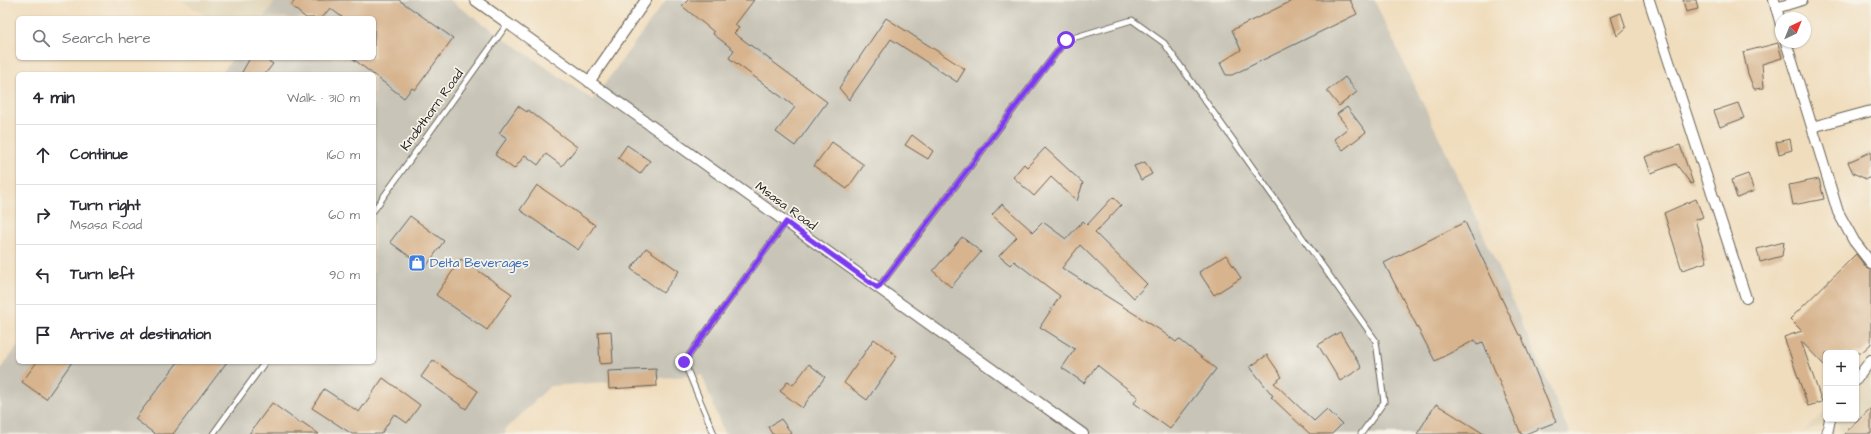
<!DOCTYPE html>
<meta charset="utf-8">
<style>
body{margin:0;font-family:"Architects Daughter",sans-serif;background:#f2f2f3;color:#2b2b33}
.controls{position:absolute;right:12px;bottom:12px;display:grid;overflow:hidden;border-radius:6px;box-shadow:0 1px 3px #0004}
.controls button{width:36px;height:36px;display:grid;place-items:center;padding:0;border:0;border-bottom:1px solid #e1e1e2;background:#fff;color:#2b2b33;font:20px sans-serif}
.compass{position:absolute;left:1775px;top:12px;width:36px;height:36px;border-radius:50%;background:#fff;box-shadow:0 1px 3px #0004;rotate:43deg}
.stop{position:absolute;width:12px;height:12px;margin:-9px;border:3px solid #7c3aed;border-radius:50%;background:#fff}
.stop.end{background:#7c3aed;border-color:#fff;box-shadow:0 1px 4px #0008}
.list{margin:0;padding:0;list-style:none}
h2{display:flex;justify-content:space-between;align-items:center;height:52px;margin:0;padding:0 16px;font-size:17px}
h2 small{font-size:13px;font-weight:400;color:#7c7c81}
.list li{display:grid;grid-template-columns:26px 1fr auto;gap:12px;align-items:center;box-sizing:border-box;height:60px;padding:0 16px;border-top:1px solid #e1e1e2}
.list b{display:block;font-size:15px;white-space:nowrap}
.list p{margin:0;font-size:13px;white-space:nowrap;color:#7c7c81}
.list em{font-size:13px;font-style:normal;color:#7c7c81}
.icon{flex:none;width:22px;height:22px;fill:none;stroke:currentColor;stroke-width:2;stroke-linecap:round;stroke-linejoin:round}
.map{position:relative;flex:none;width:1871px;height:434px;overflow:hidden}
.search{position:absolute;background:#fff;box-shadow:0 1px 3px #0004;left:16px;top:16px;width:360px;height:44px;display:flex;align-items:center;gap:10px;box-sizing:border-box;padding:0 14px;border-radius:6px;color:#7c7c81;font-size:15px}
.panel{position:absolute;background:#fff;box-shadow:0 1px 3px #0004;left:16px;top:72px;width:360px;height:292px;border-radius:6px}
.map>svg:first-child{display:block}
.built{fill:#dfd2b4}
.industrial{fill:#c8c4b8}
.building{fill:#d7b48e}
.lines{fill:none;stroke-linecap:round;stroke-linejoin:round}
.lane-casing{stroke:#666054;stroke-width:7}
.street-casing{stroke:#666054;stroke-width:12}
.lane{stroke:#fff;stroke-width:5}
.street{stroke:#fff;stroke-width:10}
.route{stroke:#7c3aed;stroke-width:5}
.labels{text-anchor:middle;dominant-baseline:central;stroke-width:3.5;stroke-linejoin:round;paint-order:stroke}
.street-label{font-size:13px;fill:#1c1c1c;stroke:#f7f3e8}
.shop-label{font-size:13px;fill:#366cbe;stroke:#f7f3e8;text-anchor:start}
</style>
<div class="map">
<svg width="1871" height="434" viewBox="0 0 1871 434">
<rect width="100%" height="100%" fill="#f7f3e8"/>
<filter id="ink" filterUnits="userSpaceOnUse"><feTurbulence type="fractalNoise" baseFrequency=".025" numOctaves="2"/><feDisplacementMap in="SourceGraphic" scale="8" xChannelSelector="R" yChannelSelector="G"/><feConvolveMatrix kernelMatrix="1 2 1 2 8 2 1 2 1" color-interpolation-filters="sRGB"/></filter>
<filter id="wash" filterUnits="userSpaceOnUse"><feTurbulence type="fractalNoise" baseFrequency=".012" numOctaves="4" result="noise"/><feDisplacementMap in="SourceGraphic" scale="16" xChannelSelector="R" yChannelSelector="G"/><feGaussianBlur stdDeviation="0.9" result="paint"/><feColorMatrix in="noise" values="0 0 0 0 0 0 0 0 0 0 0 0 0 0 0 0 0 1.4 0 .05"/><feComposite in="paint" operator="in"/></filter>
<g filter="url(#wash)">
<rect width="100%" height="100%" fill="#f0ddbd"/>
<!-- built -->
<g class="built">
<path d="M181 0H276L263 18H209Z"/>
<path d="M1871 367V434H1841L1837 421 1802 433 1826 410V419H1856V381Z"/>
</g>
<!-- industrial -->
<path class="industrial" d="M276 0H449L593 100 666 0H1374L1470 203 1570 434H724L702 375 550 386 505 430 506 434H0V370L18 346V362H374V74H221L233 58H374V18H263Z"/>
<g id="blocks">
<!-- building -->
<g class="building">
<path d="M295 0H399L453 38 415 90 412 88 404 98 352 58H374V18H343L330 8 322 18H306L291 6Z"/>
<path d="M688 0H754L735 25 739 28 734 33 827 102 795 146 776 132 795 107 729 58 734 50 713 34 714 32 682 6Z"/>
<path d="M1294 0H1350L1357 14 1232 75H1226L1220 63 1241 50 1232 30Z"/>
<path d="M1683 0H1696L1698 9 1686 12Z"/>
<path d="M1621 13 1626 28 1617 36 1611 17Z"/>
<path d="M886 18 965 69 957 82 891 39 849 100 839 88Z"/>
<path d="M1778 43 1782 58 1762 64 1764 88 1754 89 1748 74 1743 52Z"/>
<path d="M250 58H264L273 64 265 74H241Z"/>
<path d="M1345 77 1357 92 1339 106 1327 91Z"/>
<path d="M1738 103 1744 118 1720 127 1714 111Z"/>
<path d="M518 106 527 112 528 110 577 147 562 166 546 154 538 165 525 155 514 169 495 155 507 138 499 133Z"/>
<path d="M1347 107 1366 132 1343 150 1334 139 1348 128 1337 114Z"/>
<path d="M912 135 933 151 928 159 905 145Z"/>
<path d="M1790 139 1792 150 1779 154 1776 142Z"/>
<path d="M832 142 864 165 847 189 814 166Z"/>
<path d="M627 145 650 161 640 174 618 158Z"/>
<path d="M1680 145 1693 183 1691 184 1676 164 1651 173 1645 157Z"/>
<path d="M1045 148 1083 183 1077 201 1051 177 1034 196 1013 177 1024 164 1027 167Z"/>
<path d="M1871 152V177L1866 179 1853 173 1848 162Z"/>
<path d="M1145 162 1152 174 1141 180 1134 166Z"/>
<path d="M1748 174 1754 191 1737 198 1731 180Z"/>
<path d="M1819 179 1824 199 1793 205 1789 185Z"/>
<path d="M537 185 595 225 578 250 520 210Z"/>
<path d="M1113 197 1121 205 1095 233 1147 284 1134 298 1080 245 1062 268 1160 330 1176 342 1179 339 1216 369 1170 429 1134 403 1138 397 1097 365 1084 383 1062 368 1075 349 1040 327 1060 296 1014 261 1010 265 999 256 1017 237 992 215 1002 204 1033 232 1043 222 1066 239 1083 221 1087 225Z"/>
<path d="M1696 199 1703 217 1695 220 1707 262 1682 270 1664 213Z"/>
<path d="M410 216 444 241 425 268 390 242Z"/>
<path d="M1465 222 1519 335H1521L1556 422 1525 434H1521L1483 342 1477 344 1475 340 1435 361 1384 263Z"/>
<path d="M962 237 981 252 951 287 933 271Z"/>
<path d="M1784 242 1782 256 1760 262 1757 249Z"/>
<path d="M646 248 679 271 663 293 631 269Z"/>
<path d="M1856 254 1866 267 1871 269V344L1861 353H1826V367L1801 341 1822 402 1808 406 1784 337 1802 331 1790 319Z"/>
<path d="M1226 255 1241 278 1214 295 1199 272Z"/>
<path d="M461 259 512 294 487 330 436 295Z"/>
<path d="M611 331 613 363 600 364 598 332Z"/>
<path d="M1340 332 1362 368 1340 381 1318 345Z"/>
<path d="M874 339 897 356 867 400 844 383Z"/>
<path d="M1267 355 1282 377 1274 383 1314 421 1327 409 1342 424 1332 434H1310L1271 397 1273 396 1250 367Z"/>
<path d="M433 360 478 391 466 409 421 377Z"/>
<path d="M37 362H72L46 399 22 382Z"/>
<path d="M178 362H227L173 434H155L135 419Z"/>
<path d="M809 364 825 377 802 408 780 391 788 381 793 385Z"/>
<path d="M656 369 657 386 609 389 608 371Z"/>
<path d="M383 378 420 405 407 423 394 414 381 434H352L312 408 324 389 359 412Z"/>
<path d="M272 403 301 424 302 422 319 434H249Z"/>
<path d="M1436 404 1484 434H1417Z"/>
<path d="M1871 408V434H1844Z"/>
<path d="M781 419 792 434H772L768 427Z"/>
</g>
</g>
</g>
<g filter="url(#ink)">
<use href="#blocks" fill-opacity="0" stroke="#666054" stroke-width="1"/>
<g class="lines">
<!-- lane casing -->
<g class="lane-casing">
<g id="lane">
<path d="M374 210 508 23"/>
<path d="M878 288 1066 40 1132 20 1164 43 1376 341 1384 402 1361 434"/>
<path d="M213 434 265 362"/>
<path d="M714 434 684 362 786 222"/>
</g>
</g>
<!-- street casing -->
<g class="street-casing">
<g id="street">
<path d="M475 0 1083 434"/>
<path d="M1649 0 1746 298"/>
<path d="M1774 0 1781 25"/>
<path d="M1776 8 1802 0"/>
<path d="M1786 42 1838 212 1854 241 1871 263"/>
<path d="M589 82 646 0"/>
<path d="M1812 127 1871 111"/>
<path d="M1856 380 1871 360"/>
<path d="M1827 434 1830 419"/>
</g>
</g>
<!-- lane -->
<use href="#lane" class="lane"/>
<!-- street -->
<use href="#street" class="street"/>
</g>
</g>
<g class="lines" filter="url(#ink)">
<!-- route -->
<path class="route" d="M684 362 786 222 878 288 1066 40"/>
</g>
<!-- icons -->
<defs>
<g id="shop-square" transform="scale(0.9)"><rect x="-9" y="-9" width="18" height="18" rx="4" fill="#3f7fe0" stroke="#f7f3e8"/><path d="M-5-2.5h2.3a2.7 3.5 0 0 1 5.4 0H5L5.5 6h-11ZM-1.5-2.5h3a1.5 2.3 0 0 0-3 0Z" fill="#fff"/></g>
</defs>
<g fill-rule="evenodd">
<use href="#shop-square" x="417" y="263"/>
</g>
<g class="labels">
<!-- street labels -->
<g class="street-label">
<text transform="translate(432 110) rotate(-54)">Knobthorn Road</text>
<text transform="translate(786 206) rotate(36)">Msasa Road</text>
</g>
<!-- shop labels -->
<g class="shop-label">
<text x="430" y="263">Delta Beverages</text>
</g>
</g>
</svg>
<div class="controls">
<button>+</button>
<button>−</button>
</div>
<svg class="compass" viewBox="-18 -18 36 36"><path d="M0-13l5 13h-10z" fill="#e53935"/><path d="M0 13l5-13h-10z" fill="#7c7c81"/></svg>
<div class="stop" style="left:1066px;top:40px"></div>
<div class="stop end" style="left:684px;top:362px"></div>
<div class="search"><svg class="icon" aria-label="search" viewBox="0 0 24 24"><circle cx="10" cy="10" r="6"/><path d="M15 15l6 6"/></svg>Search here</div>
<section class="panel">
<h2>4 min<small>Walk · 310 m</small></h2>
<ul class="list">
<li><svg class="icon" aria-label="ahead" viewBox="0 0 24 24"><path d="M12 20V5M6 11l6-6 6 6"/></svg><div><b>Continue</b></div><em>160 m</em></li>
<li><svg class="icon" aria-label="right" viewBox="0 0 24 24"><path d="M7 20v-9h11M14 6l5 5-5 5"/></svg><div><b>Turn right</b><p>Msasa Road</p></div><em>60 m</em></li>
<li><svg class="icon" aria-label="left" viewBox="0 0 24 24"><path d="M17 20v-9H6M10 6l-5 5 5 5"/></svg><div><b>Turn left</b></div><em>90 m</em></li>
<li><svg class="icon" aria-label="arrive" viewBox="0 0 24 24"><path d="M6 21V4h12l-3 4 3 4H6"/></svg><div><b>Arrive at destination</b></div></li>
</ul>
</section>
</div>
